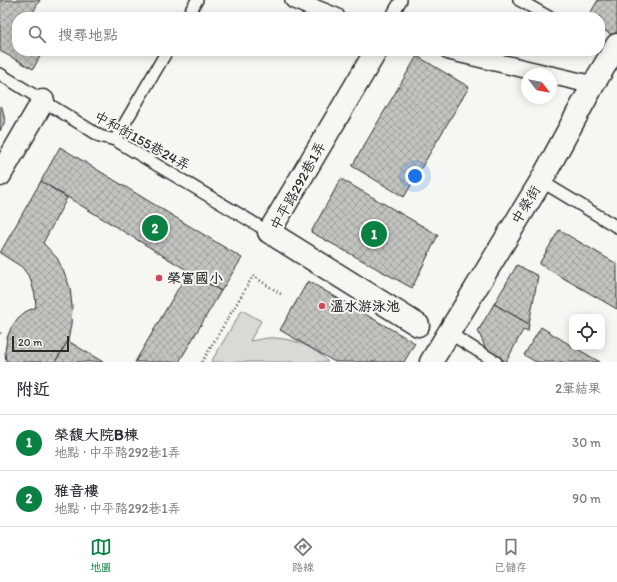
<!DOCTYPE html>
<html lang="zh-TW">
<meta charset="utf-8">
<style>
body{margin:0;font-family:Itim,"LXGW WenKai TC",sans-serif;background:#f7f7f7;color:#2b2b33}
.controls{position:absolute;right:12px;bottom:12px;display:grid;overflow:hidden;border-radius:8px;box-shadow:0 2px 10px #0003}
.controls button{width:36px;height:36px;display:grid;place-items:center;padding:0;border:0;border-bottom:1px solid #e1e1e2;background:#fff;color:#2b2b33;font:20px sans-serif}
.compass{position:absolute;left:521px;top:68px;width:36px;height:36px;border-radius:50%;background:#fff;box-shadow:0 2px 10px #0003;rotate:121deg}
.scale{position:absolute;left:12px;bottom:10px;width:57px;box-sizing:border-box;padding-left:4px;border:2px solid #2b2b2b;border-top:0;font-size:11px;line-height:14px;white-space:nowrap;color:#2b2b2b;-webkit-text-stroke:3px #f6f6f2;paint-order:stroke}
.you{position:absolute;left:415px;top:176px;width:14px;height:14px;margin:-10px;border:3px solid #fff;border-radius:50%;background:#1a73e8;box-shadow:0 0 0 6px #1a73e833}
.badge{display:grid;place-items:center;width:26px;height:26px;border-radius:50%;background:#0b8043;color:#fff;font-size:13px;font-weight:700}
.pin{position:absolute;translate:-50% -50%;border:2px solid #fff;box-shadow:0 1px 4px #0006}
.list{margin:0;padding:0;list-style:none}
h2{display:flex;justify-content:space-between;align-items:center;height:52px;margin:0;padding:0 16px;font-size:17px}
h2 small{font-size:13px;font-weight:400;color:#7c7c81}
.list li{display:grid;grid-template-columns:26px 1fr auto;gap:12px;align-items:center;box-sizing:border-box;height:56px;padding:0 16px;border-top:1px solid #e1e1e2}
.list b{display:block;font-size:15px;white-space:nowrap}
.list p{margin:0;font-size:13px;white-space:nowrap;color:#7c7c81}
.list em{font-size:13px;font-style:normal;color:#7c7c81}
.icon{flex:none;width:22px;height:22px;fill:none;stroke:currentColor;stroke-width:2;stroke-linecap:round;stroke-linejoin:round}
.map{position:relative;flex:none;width:617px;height:362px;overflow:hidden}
.search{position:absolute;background:#fff;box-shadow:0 2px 10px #0003;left:12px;right:12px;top:12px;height:44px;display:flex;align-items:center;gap:10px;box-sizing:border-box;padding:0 14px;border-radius:16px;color:#7c7c81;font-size:15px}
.sheet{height:164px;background:#fff}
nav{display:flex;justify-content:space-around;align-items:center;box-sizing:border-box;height:56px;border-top:1px solid #e1e1e2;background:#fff;font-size:11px;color:#7c7c81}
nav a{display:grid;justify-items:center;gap:2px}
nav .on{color:#0b8043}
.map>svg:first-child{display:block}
.green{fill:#d9d9d5;stroke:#828280}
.building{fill:url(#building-cross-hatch);stroke:#2b2b2b}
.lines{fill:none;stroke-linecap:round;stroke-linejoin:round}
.service-casing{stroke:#2b2b2b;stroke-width:14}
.pedestrian-casing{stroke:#2b2b2b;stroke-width:20}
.minor-casing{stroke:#2b2b2b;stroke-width:25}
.path{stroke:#2b2b2b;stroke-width:2.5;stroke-dasharray:1 3;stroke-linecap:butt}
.service{stroke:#f6f6f2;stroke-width:11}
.pedestrian{stroke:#f6f6f2;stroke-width:17}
.minor{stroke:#f6f6f2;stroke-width:22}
.poi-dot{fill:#d1495b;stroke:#f6f6f2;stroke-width:1.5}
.labels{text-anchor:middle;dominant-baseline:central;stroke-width:4;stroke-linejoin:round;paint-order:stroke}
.street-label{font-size:14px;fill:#2b2b2b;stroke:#f6f6f2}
.poi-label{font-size:14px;font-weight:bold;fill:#2b2b2b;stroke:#f6f6f2;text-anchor:start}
</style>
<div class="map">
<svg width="617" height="362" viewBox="0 0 617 362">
<defs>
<pattern id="building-cross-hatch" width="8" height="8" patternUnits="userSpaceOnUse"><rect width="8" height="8" fill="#c3c3c0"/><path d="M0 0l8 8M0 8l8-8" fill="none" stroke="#9f9f9c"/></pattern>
</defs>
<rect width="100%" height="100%" fill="#f6f6f2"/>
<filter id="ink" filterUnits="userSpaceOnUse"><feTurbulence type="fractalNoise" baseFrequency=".025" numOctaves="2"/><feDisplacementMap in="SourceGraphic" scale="8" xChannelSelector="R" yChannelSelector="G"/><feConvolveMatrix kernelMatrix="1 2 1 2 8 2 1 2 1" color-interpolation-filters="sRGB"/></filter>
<g filter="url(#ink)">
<!-- green -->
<path class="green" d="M242 310 261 321 250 341C258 340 267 337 275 338 295 339 315 347 328 362H211Z"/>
<!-- building -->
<g class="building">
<path d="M1 0H40L32 14 27 11 23 17H17V51H43L33 69 0 51V3Z"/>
<path d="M598 0H617V31L614 36 600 28V17H588Z"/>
<path d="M417 56 469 87 404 197 352 166Z"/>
<path d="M0 106 2 107 5 121 0 131Z"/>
<path d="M60 147 242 258 221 291 41 181Z"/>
<path d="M341 179 438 235 412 288 311 232Z"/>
<path d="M41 181 67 198 43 243 57 258 64 272 70 288 72 306 71 324 68 341 55 362H6L5 352 7 338 11 328 18 318 25 312 36 307 35 295 30 278 22 267 0 253Z"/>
<path d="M559 230 617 264V309L539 264Z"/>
<path d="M517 265 538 276 529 324 494 304Z"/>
<path d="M188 272 221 291 179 362H135Z"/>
<path d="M308 281 415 343 404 362H335L280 330Z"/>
<path d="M494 304 529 324 528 332 523 330 506 362 487 351 478 331Z"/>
<path d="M541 327 572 346V347H574L600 362H536L524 355Z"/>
<path d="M68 341 103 362H55Z"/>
</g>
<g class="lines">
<!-- service casing -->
<g class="service-casing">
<g id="service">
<path d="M519 0 549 17"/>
<path d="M187 17 197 0"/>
<path d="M391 17 401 0"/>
<path d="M0 74 100 136 115 140 269 232"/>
<path d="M115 140 167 51"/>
<path d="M541 181 617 227"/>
<path d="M457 338 496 362"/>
</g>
</g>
<!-- pedestrian casing -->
<g class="pedestrian-casing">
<g id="pedestrian">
<path d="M294 0 336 17"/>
<path d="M449 51 546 74"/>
<path d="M551 75 593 85"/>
</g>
</g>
<!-- minor casing -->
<g class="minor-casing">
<g id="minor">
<path d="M376 51 269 232 418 325"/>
<path d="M0 175 43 101"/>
<path d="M431 362 541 181 593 85 617 45"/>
</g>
</g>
<!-- path -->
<g class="path">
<path d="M0 333 3 335"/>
<path d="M202 362 253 276 281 294"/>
</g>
<!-- service -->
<use href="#service" class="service"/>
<!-- pedestrian -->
<use href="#pedestrian" class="pedestrian"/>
<!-- minor -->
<use href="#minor" class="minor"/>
</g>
</g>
<!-- markers -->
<g class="poi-dot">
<circle cx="159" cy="278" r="4"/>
<circle cx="322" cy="306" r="4"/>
</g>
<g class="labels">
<!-- street labels -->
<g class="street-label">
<text transform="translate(142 141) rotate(29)">中和街155巷24弄</text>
<text transform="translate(298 186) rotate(-61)">中平路292巷1弄</text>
<text transform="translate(526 205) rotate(-59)">中榮街</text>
</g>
<!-- poi labels -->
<g class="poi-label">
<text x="167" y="278">榮富國小</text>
<text x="330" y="306">溫水游泳池</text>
</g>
</g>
</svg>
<div class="controls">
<button><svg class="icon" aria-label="locate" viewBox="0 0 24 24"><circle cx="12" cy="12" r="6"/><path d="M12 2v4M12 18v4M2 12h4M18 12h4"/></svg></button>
</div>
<svg class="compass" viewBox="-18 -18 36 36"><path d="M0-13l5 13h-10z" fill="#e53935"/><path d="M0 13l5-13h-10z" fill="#7c7c81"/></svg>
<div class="scale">20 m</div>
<div class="you"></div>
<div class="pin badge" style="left:374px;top:234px">1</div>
<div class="pin badge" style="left:155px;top:228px">2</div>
<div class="search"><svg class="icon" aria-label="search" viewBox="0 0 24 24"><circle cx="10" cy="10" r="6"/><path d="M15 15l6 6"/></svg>搜尋地點</div>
</div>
<section class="sheet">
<h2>附近<small>2筆結果</small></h2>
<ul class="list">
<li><span class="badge">1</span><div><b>榮馥大院B棟</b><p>地點 · 中平路292巷1弄</p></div><em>30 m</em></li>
<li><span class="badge">2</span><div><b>雅音樓</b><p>地點 · 中平路292巷1弄</p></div><em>90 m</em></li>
</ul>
</section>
<nav>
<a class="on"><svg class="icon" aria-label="map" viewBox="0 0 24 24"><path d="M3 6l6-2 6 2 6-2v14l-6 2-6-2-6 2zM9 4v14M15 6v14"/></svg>地圖</a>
<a><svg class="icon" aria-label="directions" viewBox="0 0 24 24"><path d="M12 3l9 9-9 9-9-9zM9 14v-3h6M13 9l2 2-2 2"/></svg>路線</a>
<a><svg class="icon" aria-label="saved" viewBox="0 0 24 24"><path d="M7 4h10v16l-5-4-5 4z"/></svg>已儲存</a>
</nav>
